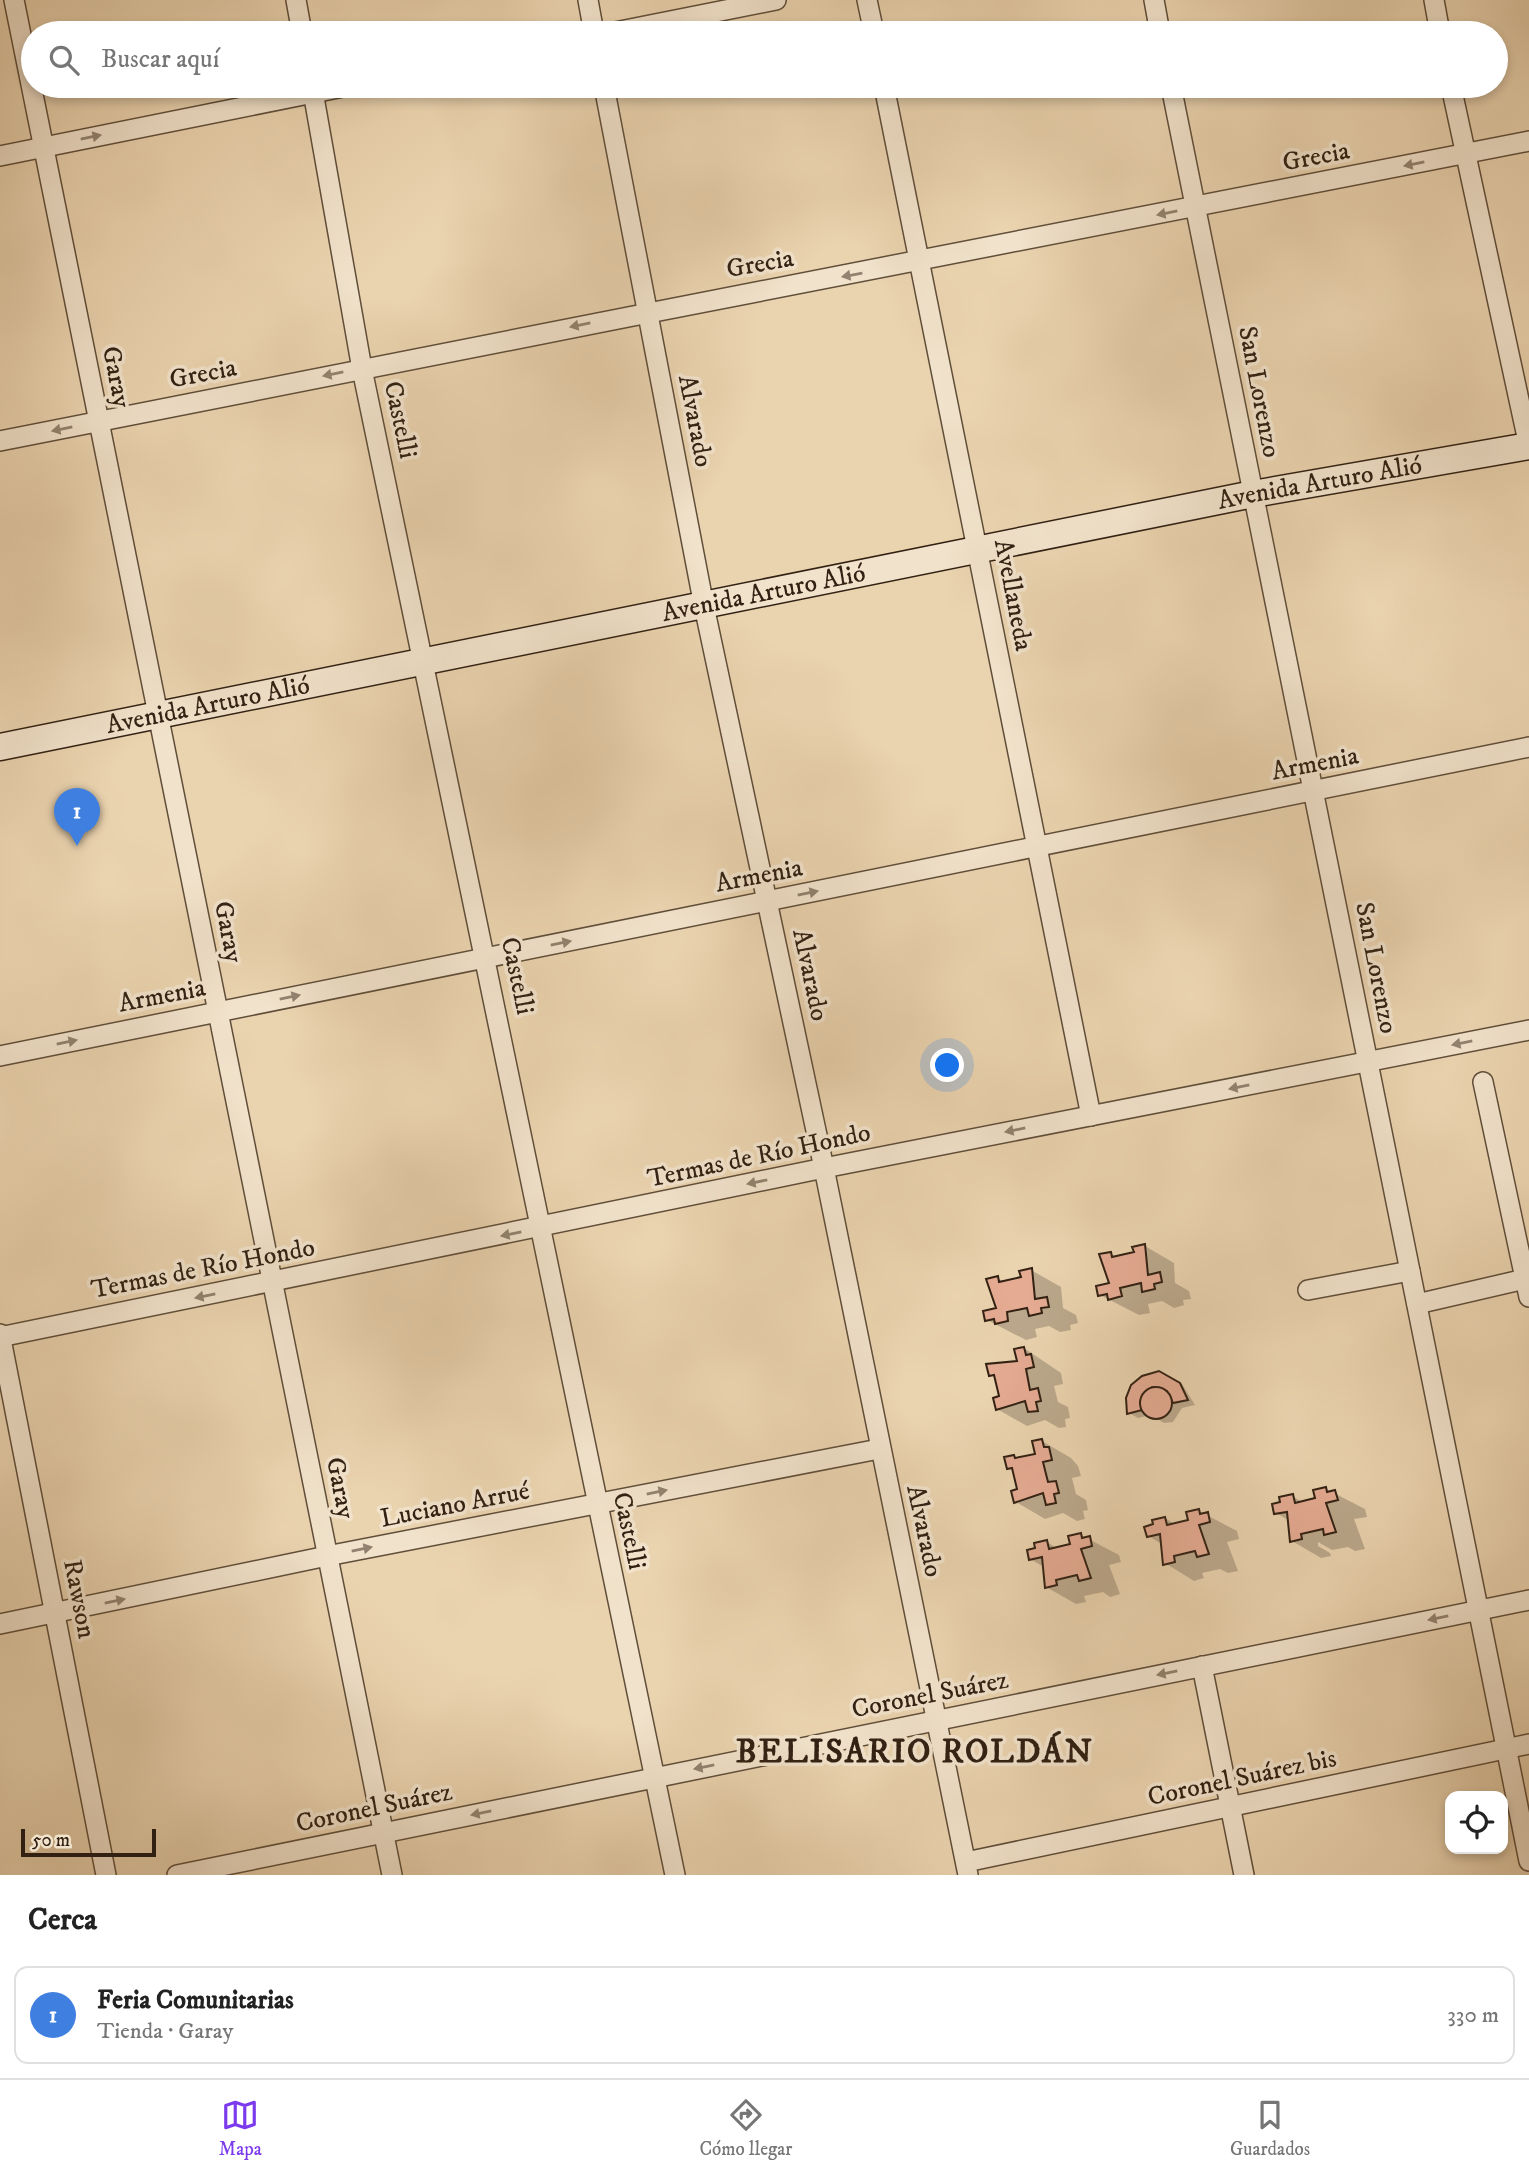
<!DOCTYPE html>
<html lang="es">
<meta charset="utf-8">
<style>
body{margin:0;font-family:"IM FELL DW Pica",serif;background:#f2f2f2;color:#222}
.controls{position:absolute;right:21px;bottom:21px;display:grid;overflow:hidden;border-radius:14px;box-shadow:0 4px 10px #0003}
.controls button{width:63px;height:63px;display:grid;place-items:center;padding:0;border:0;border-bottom:2px solid #e0e0e0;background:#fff;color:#222;font:35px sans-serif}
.scale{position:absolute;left:21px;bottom:18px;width:135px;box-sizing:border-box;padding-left:7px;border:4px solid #322113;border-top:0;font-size:19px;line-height:24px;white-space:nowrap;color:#322113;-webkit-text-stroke:5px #f1e2cb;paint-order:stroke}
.you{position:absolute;left:948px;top:1066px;width:24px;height:24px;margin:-18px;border:5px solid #fff;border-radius:50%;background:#1a73e8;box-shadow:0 0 0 10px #1a73e833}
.badge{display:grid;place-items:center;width:46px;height:46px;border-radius:50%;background:#7c3aed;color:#fff;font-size:23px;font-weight:700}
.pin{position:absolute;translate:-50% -58px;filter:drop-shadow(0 2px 4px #0008)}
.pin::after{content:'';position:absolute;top:37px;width:24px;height:21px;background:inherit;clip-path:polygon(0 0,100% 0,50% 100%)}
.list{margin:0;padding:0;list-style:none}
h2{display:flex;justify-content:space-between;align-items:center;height:91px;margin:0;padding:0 28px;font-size:30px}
h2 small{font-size:23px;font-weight:400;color:#767676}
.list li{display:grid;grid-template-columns:46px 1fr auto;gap:21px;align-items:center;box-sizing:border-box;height:98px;margin:0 14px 14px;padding:0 14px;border:2px solid #e0e0e0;border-radius:14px}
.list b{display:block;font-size:26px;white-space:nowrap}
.list p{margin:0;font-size:23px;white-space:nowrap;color:#767676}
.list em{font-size:23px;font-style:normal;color:#767676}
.icon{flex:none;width:38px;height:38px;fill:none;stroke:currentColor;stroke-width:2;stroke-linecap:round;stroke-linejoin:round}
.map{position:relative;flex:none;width:1529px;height:1875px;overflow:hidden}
.search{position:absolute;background:#fff;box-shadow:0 4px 10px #0003;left:21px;right:21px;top:21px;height:77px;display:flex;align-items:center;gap:18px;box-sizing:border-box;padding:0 24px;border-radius:38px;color:#767676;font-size:26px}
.sheet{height:203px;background:#fff}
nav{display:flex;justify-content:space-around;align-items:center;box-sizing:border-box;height:98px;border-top:2px solid #e0e0e0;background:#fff;font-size:19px;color:#767676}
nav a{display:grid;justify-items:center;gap:4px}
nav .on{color:#7c3aed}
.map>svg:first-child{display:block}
.shadow{fill:#0003}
.building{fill:#e5ab93;stroke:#322113;stroke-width:2}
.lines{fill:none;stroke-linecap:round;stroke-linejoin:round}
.minor-casing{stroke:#604e3a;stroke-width:22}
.secondary-casing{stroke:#322113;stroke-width:29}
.minor{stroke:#f1e2cb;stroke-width:19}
.secondary{stroke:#f1e2cb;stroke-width:26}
.oneway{fill:#92826f}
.labels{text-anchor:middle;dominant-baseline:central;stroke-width:7;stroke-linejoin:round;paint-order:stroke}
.street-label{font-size:26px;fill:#322113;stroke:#f1e2cb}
.district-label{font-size:33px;font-weight:bold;letter-spacing:2px;fill:#322113;stroke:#f1e2cb}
</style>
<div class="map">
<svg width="1529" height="1875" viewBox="0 0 1529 1875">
<rect width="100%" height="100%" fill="#ead3af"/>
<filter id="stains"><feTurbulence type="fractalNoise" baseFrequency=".00286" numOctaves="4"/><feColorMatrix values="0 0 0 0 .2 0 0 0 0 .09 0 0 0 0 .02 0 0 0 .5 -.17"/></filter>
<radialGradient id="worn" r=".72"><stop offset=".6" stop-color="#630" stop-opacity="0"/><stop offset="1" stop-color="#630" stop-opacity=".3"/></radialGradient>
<!-- shadow -->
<g class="shadow">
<path d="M1145 1246 1174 1263 1175 1283 1189 1291 1191 1299 1183 1300 1184 1305 1174 1308 1162 1301 1148 1304 1150 1313 1139 1315 1100 1295 1111 1285 1110 1253 1118 1258 1136 1254Z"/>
<path d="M1031 1270 1061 1287 1063 1308 1076 1315 1078 1323 1070 1325 1071 1330 1060 1332 1049 1326 1035 1329 1037 1337 1026 1340 987 1320 998 1309 997 1278 1005 1282 1023 1278Z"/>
<path d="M1024 1348 1061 1373 1063 1384 1054 1386 1058 1402 1068 1407 1070 1418 1065 1419 1066 1427 1059 1428 1045 1420 1027 1426 997 1409 1001 1398 997 1378 990 1375 1019 1363Z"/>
<path d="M1159 1373 1182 1384 1195 1405 1182 1408 1173 1422 1164 1423 1151 1415 1138 1418 1129 1413Z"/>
<path d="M1042 1441 1071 1458 1078 1466 1081 1476 1072 1478 1076 1494 1086 1500 1088 1510 1083 1511 1085 1519 1077 1521 1063 1513 1045 1519 1016 1502 1019 1491 1015 1472 1008 1468 1014 1456 1019 1459 1037 1455Z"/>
<path d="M1326 1489 1365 1509 1367 1517 1354 1519 1365 1549 1355 1551 1348 1547 1332 1550 1318 1542V1546L1330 1553 1331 1556 1321 1558 1292 1541 1290 1521 1276 1513 1292 1496 1304 1503 1317 1500Z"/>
<path d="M1199 1511 1237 1531 1239 1539 1227 1542 1238 1571 1228 1573 1220 1569 1202 1573 1204 1578 1194 1581 1165 1563 1162 1544 1148 1536 1165 1518 1176 1525 1190 1522Z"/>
<path d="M1081 1535 1119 1555 1121 1562 1109 1565 1120 1594 1110 1597 1103 1592 1084 1596 1086 1602 1076 1604 1046 1587 1044 1567 1030 1559 1047 1542 1058 1549 1072 1545Z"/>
</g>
<!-- building -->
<g class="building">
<path d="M1145 1244 1148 1275 1160 1272 1162 1282 1154 1284 1155 1289 1142 1292 1141 1283 1120 1288 1122 1296 1108 1300 1107 1294 1098 1296 1096 1286 1109 1283 1099 1254 1111 1252 1112 1257 1134 1252 1132 1247Z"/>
<path d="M1032 1268 1035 1299 1047 1297 1049 1307 1041 1308 1042 1313 1029 1316 1027 1308 1007 1312 1008 1321 995 1324 994 1319 985 1321 983 1311 996 1308 986 1279 998 1276 999 1282 1021 1277 1019 1271Z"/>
<path d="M1024 1347 1026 1355 1031 1354 1034 1367 1026 1369 1030 1390 1038 1388 1041 1401 1036 1402 1038 1411 1028 1412 1025 1401 996 1410 993 1398 999 1396 994 1375 989 1376 986 1364 1017 1361 1014 1349Z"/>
<path d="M1159 1371 1180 1383 1188 1400 1173 1403 1167 1391 1152 1387 1141 1399 1142 1410 1127 1414 1126 1398 1131 1385 1142 1376Z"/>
<circle cx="1156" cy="1403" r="16"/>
<path d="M1042 1439 1044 1447H1049L1052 1460 1043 1462 1048 1482 1056 1481 1059 1493 1054 1494 1056 1503 1046 1505 1043 1493 1014 1503 1011 1491 1017 1489 1012 1468 1007 1469 1004 1457 1014 1455 1015 1458 1035 1454 1032 1441Z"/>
<path d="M1326 1487 1327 1492 1335 1490 1338 1500 1326 1503 1336 1532 1324 1535 1323 1529 1301 1534 1302 1539 1290 1542 1287 1512 1274 1514 1272 1504 1280 1502 1279 1497 1293 1494 1295 1503 1315 1498 1313 1490Z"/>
<path d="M1199 1509 1200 1514 1208 1512 1210 1522 1199 1525 1209 1554 1197 1557 1195 1551 1174 1556 1175 1562 1163 1565 1160 1534 1147 1537 1144 1527 1153 1524 1152 1520 1165 1517 1167 1525 1188 1520 1186 1512Z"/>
<path d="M1081 1533 1082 1538 1090 1536 1092 1546 1081 1549 1091 1578 1079 1581 1077 1575 1056 1580 1057 1585 1045 1588 1042 1557 1029 1560 1027 1550 1035 1548 1034 1543 1047 1540 1049 1549 1070 1544 1068 1536Z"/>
</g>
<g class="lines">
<!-- minor casing -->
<g class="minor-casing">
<g id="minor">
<path d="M14 0 392 1875"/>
<path d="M296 0 302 33"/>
<path d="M588 0 594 33"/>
<path d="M867 0 874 33"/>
<path d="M1154 0 1160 33"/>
<path d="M1434 0 1440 33"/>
<path d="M610 33 776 0"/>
<path d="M312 86 362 369 675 1875"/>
<path d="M604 86 704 606 824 1168 968 1875"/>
<path d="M884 86 1091 1116"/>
<path d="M1171 86 1529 1861"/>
<path d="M1451 86 1529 446"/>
<path d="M0 156 348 86"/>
<path d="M0 441C509 338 1020 243 1529 141"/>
<path d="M0 1056 1529 747"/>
<path d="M1483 1082 1529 1297"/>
<path d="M1308 1290 1410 1271"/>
<path d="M1417 1304 1525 1279"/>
<path d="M0 1334 106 1875"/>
<path d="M0 1337 824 1168 1529 1030"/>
<path d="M0 1624 327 1556 879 1449"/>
<path d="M1202 1666 1244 1875"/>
<path d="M966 1862 1529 1744"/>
<path d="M177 1875 1529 1600"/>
</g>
</g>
<!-- secondary casing -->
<g class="secondary-casing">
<g id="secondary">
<path id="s1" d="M0 747 1253 494 1529 446"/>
</g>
</g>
<!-- minor -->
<use href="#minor" class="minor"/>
<!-- secondary -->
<use href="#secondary" class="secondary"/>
</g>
<!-- one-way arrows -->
<defs><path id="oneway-solid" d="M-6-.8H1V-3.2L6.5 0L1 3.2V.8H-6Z" transform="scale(1.75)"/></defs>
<g class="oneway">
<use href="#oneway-solid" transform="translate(91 137) rotate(-11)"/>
<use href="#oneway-solid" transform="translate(1414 164) rotate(169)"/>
<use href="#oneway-solid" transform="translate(1167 213) rotate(169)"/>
<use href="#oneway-solid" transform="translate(852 275) rotate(170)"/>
<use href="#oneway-solid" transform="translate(580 325) rotate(169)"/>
<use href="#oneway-solid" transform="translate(333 374) rotate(169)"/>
<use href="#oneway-solid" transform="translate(62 429) rotate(169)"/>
<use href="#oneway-solid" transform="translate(808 893) rotate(-11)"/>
<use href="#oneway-solid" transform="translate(561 943) rotate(-11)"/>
<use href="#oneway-solid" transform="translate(290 997) rotate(-11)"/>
<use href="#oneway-solid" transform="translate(67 1042) rotate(-11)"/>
<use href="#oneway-solid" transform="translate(1462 1043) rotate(169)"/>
<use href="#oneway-solid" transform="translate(1239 1087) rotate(169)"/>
<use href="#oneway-solid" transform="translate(1015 1130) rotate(169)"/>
<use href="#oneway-solid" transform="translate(757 1182) rotate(168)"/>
<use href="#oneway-solid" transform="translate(511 1234) rotate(169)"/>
<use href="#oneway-solid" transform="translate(205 1296) rotate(169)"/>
<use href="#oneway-solid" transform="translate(657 1492) rotate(-11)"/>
<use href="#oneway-solid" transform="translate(362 1549) rotate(-11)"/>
<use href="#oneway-solid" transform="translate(115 1601) rotate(-12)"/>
<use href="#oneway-solid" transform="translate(1438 1618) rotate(168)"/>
<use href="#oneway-solid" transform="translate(1167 1673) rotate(169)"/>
<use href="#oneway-solid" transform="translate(704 1767) rotate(169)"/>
<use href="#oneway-solid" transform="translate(481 1813) rotate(168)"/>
</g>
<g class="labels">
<!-- street labels -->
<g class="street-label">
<text transform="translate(1316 157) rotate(-11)">Grecia</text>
<text transform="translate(760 264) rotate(-10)">Grecia</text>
<text transform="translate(203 374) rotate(-11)">Grecia</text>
<text transform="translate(116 377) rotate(79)">Garay</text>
<text transform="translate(1259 392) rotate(79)">San Lorenzo</text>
<text transform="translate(400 420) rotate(78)">Castelli</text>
<text transform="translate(695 421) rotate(79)">Alvarado</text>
<text stroke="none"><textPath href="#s1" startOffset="1346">Avenida Arturo Alió</textPath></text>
<text stroke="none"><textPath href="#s1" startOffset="779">Avenida Arturo Alió</textPath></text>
<text transform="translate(1013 595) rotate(79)">Avellaneda</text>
<text stroke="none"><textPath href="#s1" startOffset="212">Avenida Arturo Alió</textPath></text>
<text transform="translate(1315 764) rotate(-11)">Armenia</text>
<text transform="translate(759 876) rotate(-11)">Armenia</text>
<text transform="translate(228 932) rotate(79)">Garay</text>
<text transform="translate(1376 968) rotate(79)">San Lorenzo</text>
<text transform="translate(810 975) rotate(78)">Alvarado</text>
<text transform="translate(517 976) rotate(78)">Castelli</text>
<text transform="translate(162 996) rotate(-11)">Armenia</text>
<text transform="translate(759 1156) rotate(-12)">Termas de Río Hondo</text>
<text transform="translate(203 1269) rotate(-11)">Termas de Río Hondo</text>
<text transform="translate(340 1488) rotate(79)">Garay</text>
<text transform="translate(455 1505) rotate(-11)">Luciano Arrué</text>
<text transform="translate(629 1531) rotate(78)">Castelli</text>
<text transform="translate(924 1531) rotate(78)">Alvarado</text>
<text transform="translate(79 1599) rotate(79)">Rawson</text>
<text transform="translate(930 1695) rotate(-11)">Coronel Suárez</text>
<text transform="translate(1242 1778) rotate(-12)">Coronel Suárez bis</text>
<text transform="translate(374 1808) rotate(-12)">Coronel Suárez</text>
</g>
<!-- district labels -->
<g class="district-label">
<text x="915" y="1752">BELISARIO ROLDÁN</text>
</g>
</g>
<rect width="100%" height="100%" filter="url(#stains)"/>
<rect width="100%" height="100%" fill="url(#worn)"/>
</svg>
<div class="controls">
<button><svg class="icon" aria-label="locate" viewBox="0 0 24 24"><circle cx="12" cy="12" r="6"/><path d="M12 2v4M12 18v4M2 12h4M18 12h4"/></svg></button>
</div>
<div class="scale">50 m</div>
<div class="you"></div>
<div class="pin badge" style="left:77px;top:846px;background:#3f7fe0">1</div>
<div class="search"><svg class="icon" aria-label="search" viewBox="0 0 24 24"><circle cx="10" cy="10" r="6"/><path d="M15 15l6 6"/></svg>Buscar aquí</div>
</div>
<section class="sheet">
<h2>Cerca<small></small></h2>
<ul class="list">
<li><span class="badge" style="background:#3f7fe0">1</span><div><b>Feria Comunitarias</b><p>Tienda · Garay</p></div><em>330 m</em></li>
</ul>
</section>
<nav>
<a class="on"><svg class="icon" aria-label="map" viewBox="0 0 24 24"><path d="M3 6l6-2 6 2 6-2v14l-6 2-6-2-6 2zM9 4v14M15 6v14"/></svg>Mapa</a>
<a><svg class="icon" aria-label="directions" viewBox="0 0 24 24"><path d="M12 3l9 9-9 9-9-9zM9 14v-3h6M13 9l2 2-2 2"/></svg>Cómo llegar</a>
<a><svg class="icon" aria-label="saved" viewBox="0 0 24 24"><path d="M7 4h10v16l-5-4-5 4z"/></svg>Guardados</a>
</nav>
